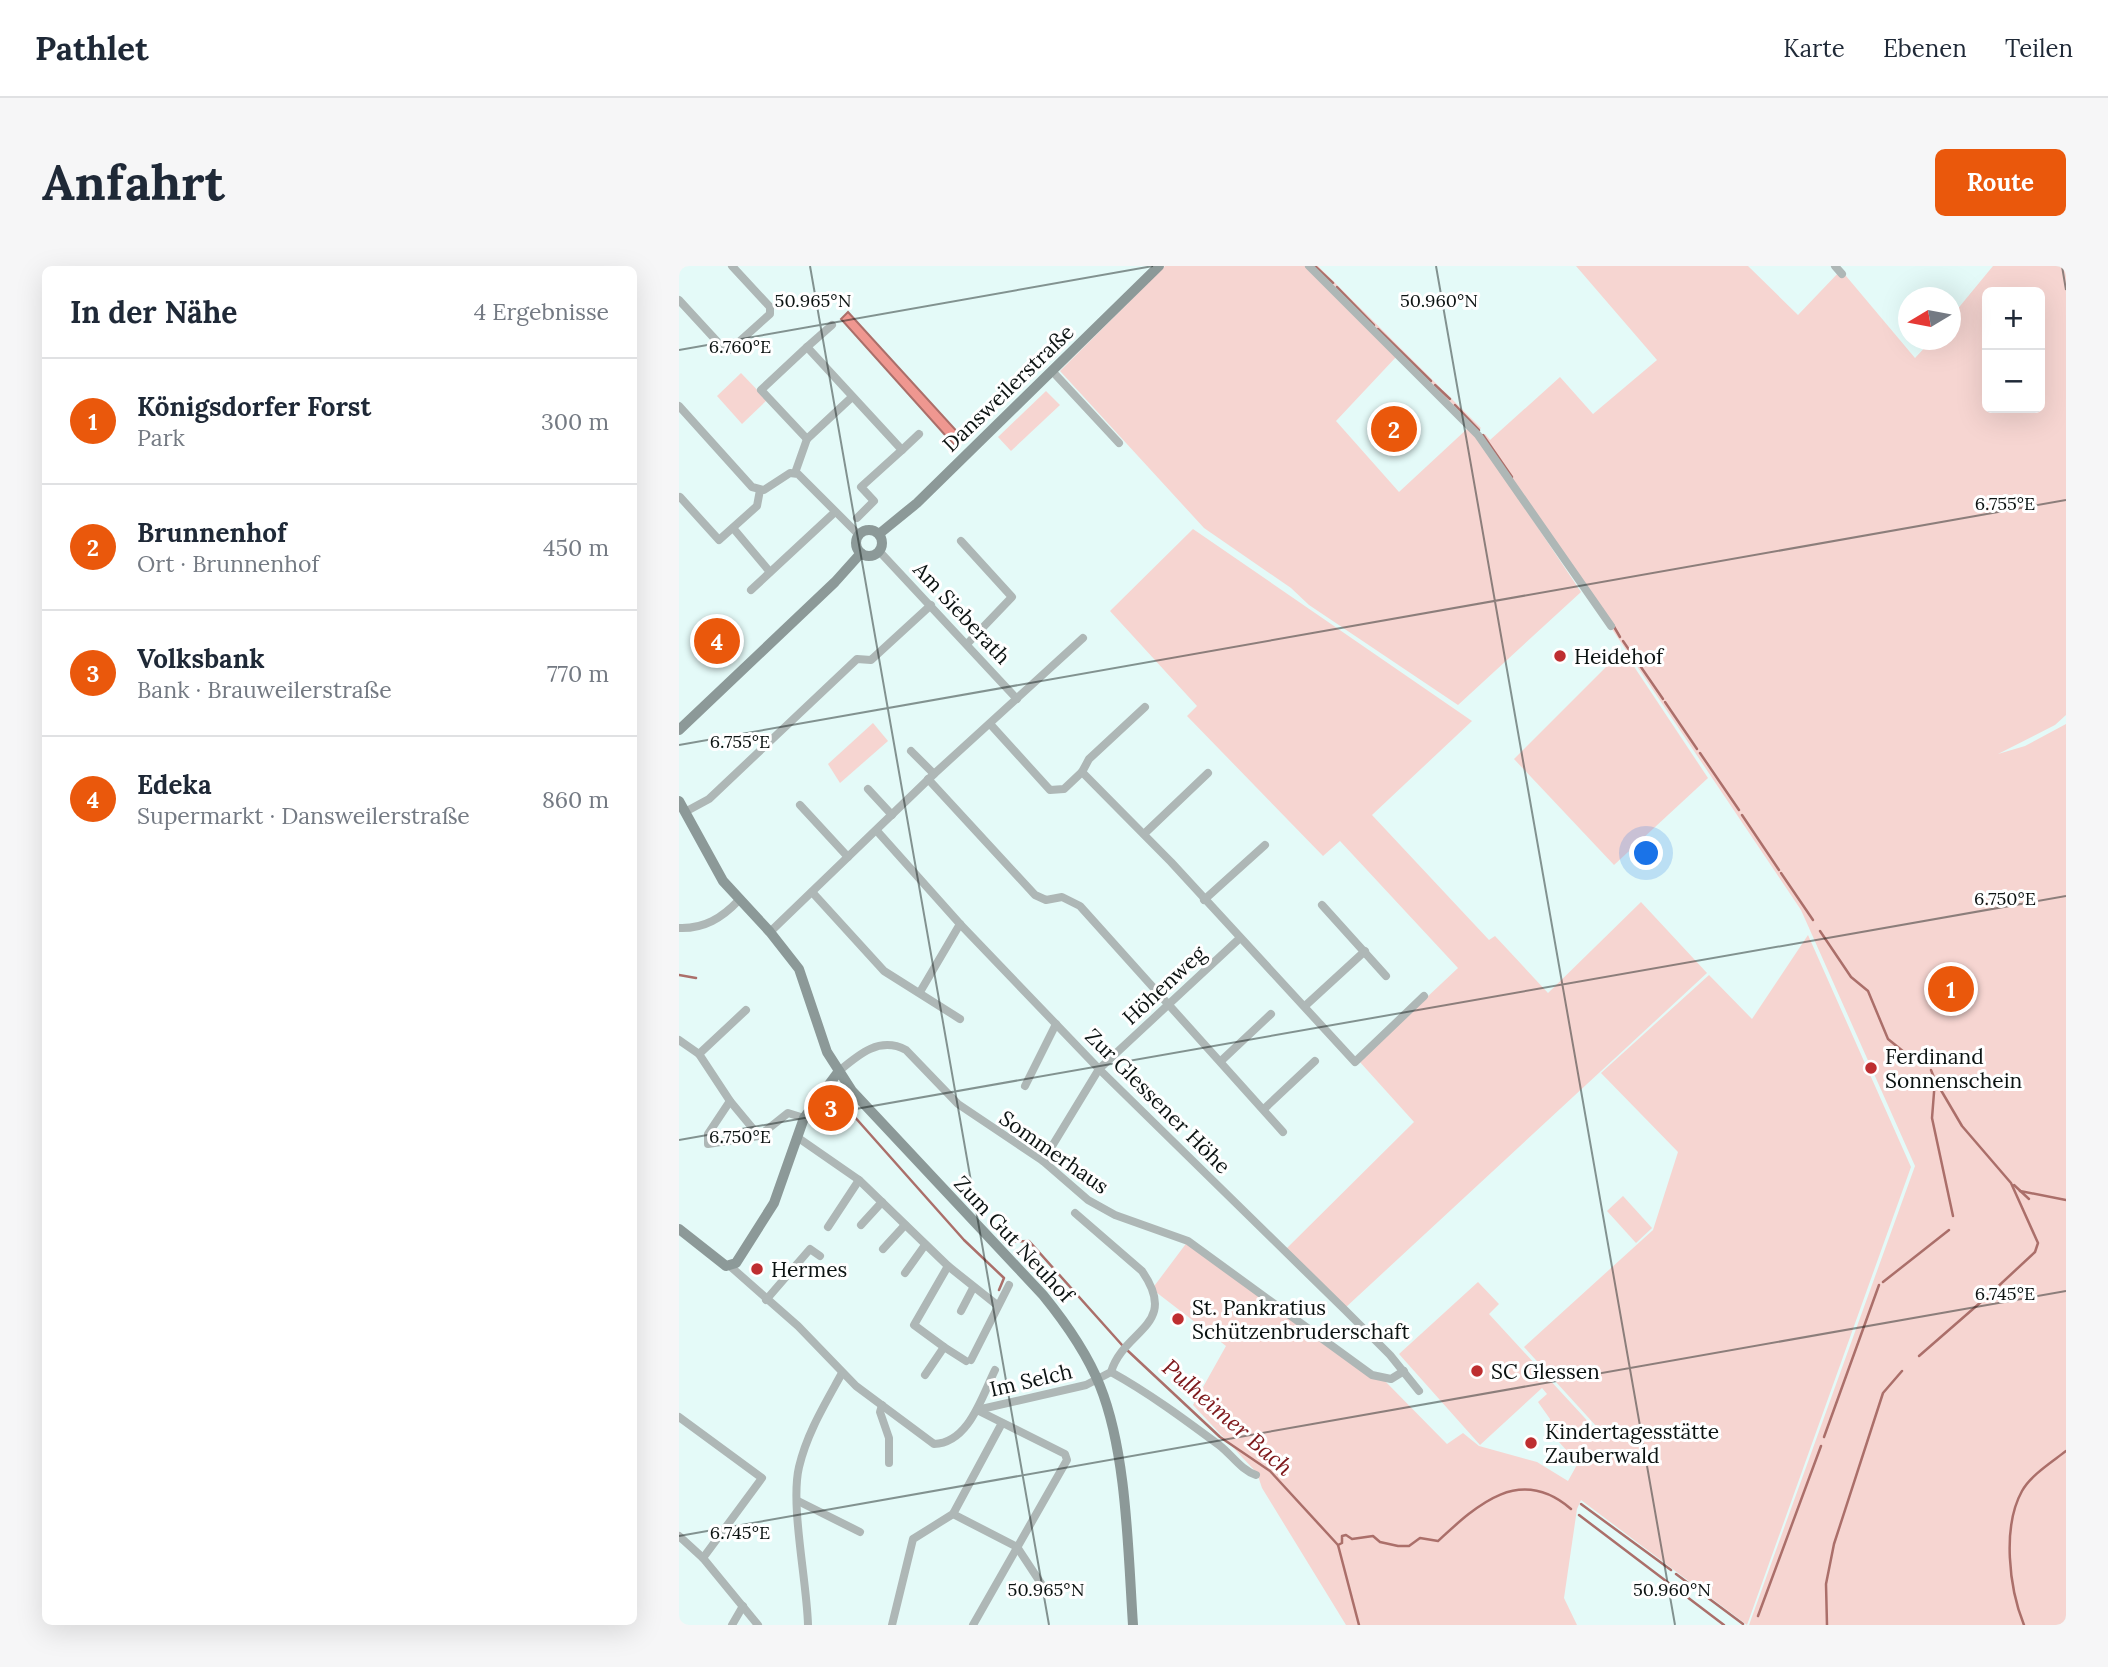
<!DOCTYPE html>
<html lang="de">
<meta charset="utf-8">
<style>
body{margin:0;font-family:Lora,serif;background:#f6f6f7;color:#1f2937}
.controls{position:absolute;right:21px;top:21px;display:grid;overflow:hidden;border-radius:10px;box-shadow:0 7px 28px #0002}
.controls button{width:63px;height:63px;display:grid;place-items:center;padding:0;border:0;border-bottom:2px solid #e0e1e3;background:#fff;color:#1f2937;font:35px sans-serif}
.compass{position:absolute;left:1219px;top:21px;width:63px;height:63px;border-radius:50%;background:#fff;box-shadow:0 7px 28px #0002;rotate:260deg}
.you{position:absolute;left:968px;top:588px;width:24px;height:24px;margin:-18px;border:5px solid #fff;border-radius:50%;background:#1a73e8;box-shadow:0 0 0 10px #1a73e833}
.badge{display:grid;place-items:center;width:46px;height:46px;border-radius:50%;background:#ea580c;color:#fff;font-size:23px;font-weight:700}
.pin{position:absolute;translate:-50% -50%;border:4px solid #fff;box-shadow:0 2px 7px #0006}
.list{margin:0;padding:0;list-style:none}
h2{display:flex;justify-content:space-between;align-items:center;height:91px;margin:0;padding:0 28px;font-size:30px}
h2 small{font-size:23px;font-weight:400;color:#747a83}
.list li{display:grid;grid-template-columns:46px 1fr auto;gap:21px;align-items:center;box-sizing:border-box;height:126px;padding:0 28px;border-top:2px solid #e0e1e3}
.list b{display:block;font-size:26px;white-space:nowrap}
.list p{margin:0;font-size:23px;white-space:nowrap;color:#747a83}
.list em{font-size:23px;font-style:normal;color:#747a83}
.map{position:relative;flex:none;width:1387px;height:1359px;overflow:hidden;border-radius:10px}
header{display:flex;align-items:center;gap:42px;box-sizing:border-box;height:98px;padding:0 35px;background:#fff;border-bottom:2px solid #e0e1e3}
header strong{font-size:33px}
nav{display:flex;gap:38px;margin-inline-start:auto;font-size:24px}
.intro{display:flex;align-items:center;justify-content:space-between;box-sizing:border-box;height:168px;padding:0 42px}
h1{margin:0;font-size:49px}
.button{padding:18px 32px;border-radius:10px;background:#ea580c;color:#fff;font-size:24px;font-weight:700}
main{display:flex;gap:42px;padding:0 42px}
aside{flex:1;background:#fff;border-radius:10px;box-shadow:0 7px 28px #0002}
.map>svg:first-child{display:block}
.green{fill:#f6d5d1;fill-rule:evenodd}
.water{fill:#ef9790;stroke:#ab6f6a;stroke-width:2}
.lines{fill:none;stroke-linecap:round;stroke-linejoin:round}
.stream{stroke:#ab6f6a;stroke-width:2.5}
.street{stroke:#aeb7b6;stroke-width:8}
.secondary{stroke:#8c9998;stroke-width:10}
.ticks{fill:none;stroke:#0c1312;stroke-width:2;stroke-opacity:0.45}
.poi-dot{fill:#be2e30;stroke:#fff;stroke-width:2.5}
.labels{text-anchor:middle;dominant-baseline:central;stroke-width:6;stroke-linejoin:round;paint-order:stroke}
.street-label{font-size:21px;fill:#0c1312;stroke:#fff}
.poi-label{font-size:21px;fill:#0c1312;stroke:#fff;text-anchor:start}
.water-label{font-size:23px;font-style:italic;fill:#7d171a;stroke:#fff}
.ticks-label{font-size:18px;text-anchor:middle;fill:#0c1312;stroke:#fff;stroke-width:6;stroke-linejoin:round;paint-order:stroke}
</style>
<header>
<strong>Pathlet</strong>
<nav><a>Karte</a><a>Ebenen</a><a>Teilen</a></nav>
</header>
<div class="intro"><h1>Anfahrt</h1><a class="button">Route</a></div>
<main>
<aside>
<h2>In der Nähe<small>4 Ergebnisse</small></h2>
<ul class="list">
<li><span class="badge">1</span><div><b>Königsdorfer Forst</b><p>Park</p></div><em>300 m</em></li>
<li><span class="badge">2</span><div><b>Brunnenhof</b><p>Ort · Brunnenhof</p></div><em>450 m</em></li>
<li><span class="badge">3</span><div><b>Volksbank</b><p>Bank · Brauweilerstraße</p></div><em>770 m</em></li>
<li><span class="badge">4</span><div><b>Edeka</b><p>Supermarkt · Dansweilerstraße</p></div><em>860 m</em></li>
</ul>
</aside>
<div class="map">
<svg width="1387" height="1359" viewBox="0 0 1387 1359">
<rect width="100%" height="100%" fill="#e4faf8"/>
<!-- green -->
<g class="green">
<path d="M486 0H627L718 90 657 155 720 226 789 162 799 172 902 326 779 439 630 339 612 322 525 262 381 105Z"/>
<path d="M634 0H639L802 162 799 165Z"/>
<path d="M897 0H1069L1119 49 1162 4 1236 92 1253 74H1272V51L1314 0H1387V449L1376 459 1319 488 1346 480 1387 458V1359H1070L1236 900 1122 644 803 170 806 168 811 174 881 111 914 148 978 94ZM1308 26H1361V142H1308Z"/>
<path d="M62 107 88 134 63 158 38 130Z"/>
<path d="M367 125 381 139 332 185 319 171Z"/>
<path d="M514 263 793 455 693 549 810 674 816 670 869 727 962 636 1028 707 666 1042 607 983 735 856 680 795 779 702 661 575 644 590 508 450 518 440 431 345Z"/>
<path d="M944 384 1029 512 935 599 835 493Z"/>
<path d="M194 457 209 475 161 517 149 498Z"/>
<path d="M1129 669 1232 901 1068 1359 902 1234 898 1243 885 1332 898 1359H667L583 1222 578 1207 514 1139 547 1080 473 1023 509 975 704 1113 768 1178 784 1167 800 1180 858 1196 889 1215 899 1197 869 1164 871 1153 859 1136 868 1128 863 1122 801 1179 720 1088 799 1016 820 1038 810 1048 916 1163 910 1175 918 1161 845 1081 974 964 999 886 922 807 1030 709 1073 753Z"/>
<path d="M944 930 973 962 957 977 928 945Z"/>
</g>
<!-- water -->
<path class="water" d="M169 46 283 171 275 179 162 53Z"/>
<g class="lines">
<!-- stream -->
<g class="stream">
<path d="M636 0 654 17"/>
<path d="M658 21 695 59"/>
<path d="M699 63 752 115"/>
<path d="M756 119 771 133"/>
<path d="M776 139 800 164"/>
<path d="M804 169 833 211"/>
<path d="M934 359 941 371"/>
<path d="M944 375 984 433"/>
<path d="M986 436 1018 483"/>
<path d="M1021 487 1060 544"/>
<path d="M1063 549 1100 604"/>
<path d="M1102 607 1134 654"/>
<path d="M1141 665 1172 711 1189 725 1209 773 1236 795"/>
<path d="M0 709 17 712"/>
<path d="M1252 804 1256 814 1253 852 1274 950"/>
<path d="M1256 814 1283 860 1332 917 1359 977 1356 986 1312 1027"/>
<path d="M158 831 285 974 325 1012 320 1024"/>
<path d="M1335 919 1350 933"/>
<path d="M1341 925 1387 934"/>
<path d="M325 976 350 975 443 1079"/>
<path d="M1204 1016 1270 964"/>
<path d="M448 1084 541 1171 591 1205 659 1279 680 1359"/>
<path d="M1240 1090 1302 1036"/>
<path d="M1145 1171 1200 1019"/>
<path d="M902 1238 992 1304"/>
<path d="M900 1249 1045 1359"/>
<path d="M659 1279 663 1277V1270L667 1269 673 1273 694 1270 701 1276 719 1280H730L741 1272 759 1275C799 1238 841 1199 892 1243"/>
<path d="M997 1308 1064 1358"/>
<path d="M1079 1350 1142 1180"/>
<path d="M1148 1359 1147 1318 1155 1278 1204 1127 1223 1105"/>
<path d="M1345 1359C1330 1322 1323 1261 1343 1225 1352 1209 1373 1196 1387 1185"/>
</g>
<!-- street -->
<g class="street">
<path d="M630 0 799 169 932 360"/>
<path d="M1156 0 1163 8"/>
<path d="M0 34 46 84H51L91 48V41L53 0"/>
<path d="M128 81 153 59"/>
<path d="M374 106 440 177"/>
<path d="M173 131 128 173 82 124 128 81 223 184 182 221 195 235 178 252"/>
<path d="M0 140 73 221 85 224 111 207 119 208 180 269"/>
<path d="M223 184 240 168"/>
<path d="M116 207 128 173"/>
<path d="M1 231 40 274 78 240 81 224"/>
<path d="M54 262 91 306"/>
<path d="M282 275 333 331 288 378"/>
<path d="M200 285 338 433"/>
<path d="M72 324 156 246"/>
<path d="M312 459 371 524 385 523 403 506 492 596 676 796 745 730"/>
<path d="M232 485 255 508"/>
<path d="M403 506 410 493 466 441"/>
<path d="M249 513 356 629 367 634 383 631 401 640 604 866"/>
<path d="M189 523 213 549"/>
<path d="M121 539 169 591"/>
<path d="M6 546 30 533 178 393 192 394 252 339"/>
<path d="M198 565 281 658 420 803 666 1044 711 1089 740 1125"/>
<path d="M465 568 529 507"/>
<path d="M133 626 205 705 281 753"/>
<path d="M525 634 586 579"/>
<path d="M643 639 707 710"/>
<path d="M0 662C25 663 43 652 60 634"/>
<path d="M91 666 255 508 404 372"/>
<path d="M241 726 281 658"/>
<path d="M626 740 686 685"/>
<path d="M0 774 20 788 51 835 80 870 109 847 125 852"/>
<path d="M20 788 67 744"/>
<path d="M542 795 592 748"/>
<path d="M160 805C180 788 201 770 227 784L279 838 364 895 409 934 436 949 509 975 693 1109 712 1113 725 1105"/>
<path d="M346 820 377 758"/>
<path d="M51 835 29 868V878L80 870"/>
<path d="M585 843 636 795"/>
<path d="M118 871 180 914 269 1000 318 1039"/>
<path d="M364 895 420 803 561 672"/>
<path d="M182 959 203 936"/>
<path d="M149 961 180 914"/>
<path d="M204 983 226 959"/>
<path d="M52 1001 119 1060 177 1120 255 1178C290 1177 303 1130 316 1104"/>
<path d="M226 1007 246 979"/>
<path d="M87 1034 131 983 141 990"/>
<path d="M282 1045 294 1022"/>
<path d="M265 1081 287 1095"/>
<path d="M292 1094 330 1019"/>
<path d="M432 1106C470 1127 505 1153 540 1179 553 1189 562 1204 577 1209"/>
<path d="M246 1109 265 1081 235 1059 269 1000"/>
<path d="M203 1139 201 1146 210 1172V1197"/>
<path d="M298 1144 407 1119 432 1106C445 1063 501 1060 463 1005L396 947"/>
<path d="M0 1151 83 1212 24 1292"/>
<path d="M119 1235 181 1266"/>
<path d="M274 1248 338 1281 369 1328"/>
<path d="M0 1270 24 1292 79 1359"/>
<path d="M53 1359 64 1340"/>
<path d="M129 1359C128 1316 111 1239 120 1201 128 1167 146 1138 163 1107"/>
<path d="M213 1359 234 1273 274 1248 323 1157"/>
<path d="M294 1359 388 1194 386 1188 298 1144"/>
</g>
<!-- secondary -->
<g class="secondary">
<circle cx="190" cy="277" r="13"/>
<path d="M200 268 238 237 480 0"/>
<path d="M0 464 156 316 182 287"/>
<path d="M0 535 44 615 91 666 120 703 148 786 173 825 364 1029C386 1056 408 1087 421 1120 448 1187 449 1286 454 1359"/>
<path d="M0 963 47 1000 57 997 95 937 125 852 160 805"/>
</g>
</g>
<!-- ticks -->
<path class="ticks" d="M131 0 370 1359M757 0 996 1359M1383 0 1387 24M0 84 474 0M0 479 1387 234M0 874 1387 630M0 1270 1387 1025"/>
<!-- markers -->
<g class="poi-dot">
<circle cx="881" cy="390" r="7"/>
<circle cx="1192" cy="802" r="7"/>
<circle cx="78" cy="1003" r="7"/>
<circle cx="499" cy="1053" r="7"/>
<circle cx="798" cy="1105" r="7"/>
<circle cx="852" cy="1177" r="7"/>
</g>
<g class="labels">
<!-- street labels -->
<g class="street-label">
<text transform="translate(329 122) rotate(-44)">Dansweilerstraße</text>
<text transform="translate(283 347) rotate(47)">Am Sieberath</text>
<text transform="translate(485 719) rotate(-43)">Höhenweg</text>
<text transform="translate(479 835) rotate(45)">Zur Glessener Höhe</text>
<text transform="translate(375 886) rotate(35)">Sommerhaus</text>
<text transform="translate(335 973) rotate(47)">Zum Gut Neuhof</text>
<text transform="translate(352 1114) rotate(-13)">Im Selch</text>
</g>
<!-- poi labels -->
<g class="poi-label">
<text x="895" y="390">Heidehof</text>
<text x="1206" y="790">Ferdinand<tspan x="1206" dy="24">Sonnenschein</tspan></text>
<text x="92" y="1003">Hermes</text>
<text x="513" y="1041">St. Pankratius<tspan x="513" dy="24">Schützenbruderschaft</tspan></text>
<text x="812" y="1105">SC Glessen</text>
<text x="866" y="1165">Kindertagesstätte<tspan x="866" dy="24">Zauberwald</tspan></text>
</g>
<!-- water labels -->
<g class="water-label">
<text transform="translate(549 1151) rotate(41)">Pulheimer Bach</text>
</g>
</g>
<g class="ticks-label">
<text x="134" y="41">50.965°N</text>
<text x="760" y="41">50.960°N</text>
<text x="61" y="87">6.760°E</text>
<text x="1326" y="244">6.755°E</text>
<text x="61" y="482">6.755°E</text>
<text x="1326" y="639">6.750°E</text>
<text x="61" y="877">6.750°E</text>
<text x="1326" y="1034">6.745°E</text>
<text x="61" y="1273">6.745°E</text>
<text x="367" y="1330">50.965°N</text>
<text x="993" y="1330">50.960°N</text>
</g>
</svg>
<div class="controls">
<button>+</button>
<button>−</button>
</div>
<svg class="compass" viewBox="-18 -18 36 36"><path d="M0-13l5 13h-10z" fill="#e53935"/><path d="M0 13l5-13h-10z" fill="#747a83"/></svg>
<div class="you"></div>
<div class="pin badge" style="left:1272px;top:723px">1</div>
<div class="pin badge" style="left:715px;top:163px">2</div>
<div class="pin badge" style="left:152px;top:842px">3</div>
<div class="pin badge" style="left:38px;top:375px">4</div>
</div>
</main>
